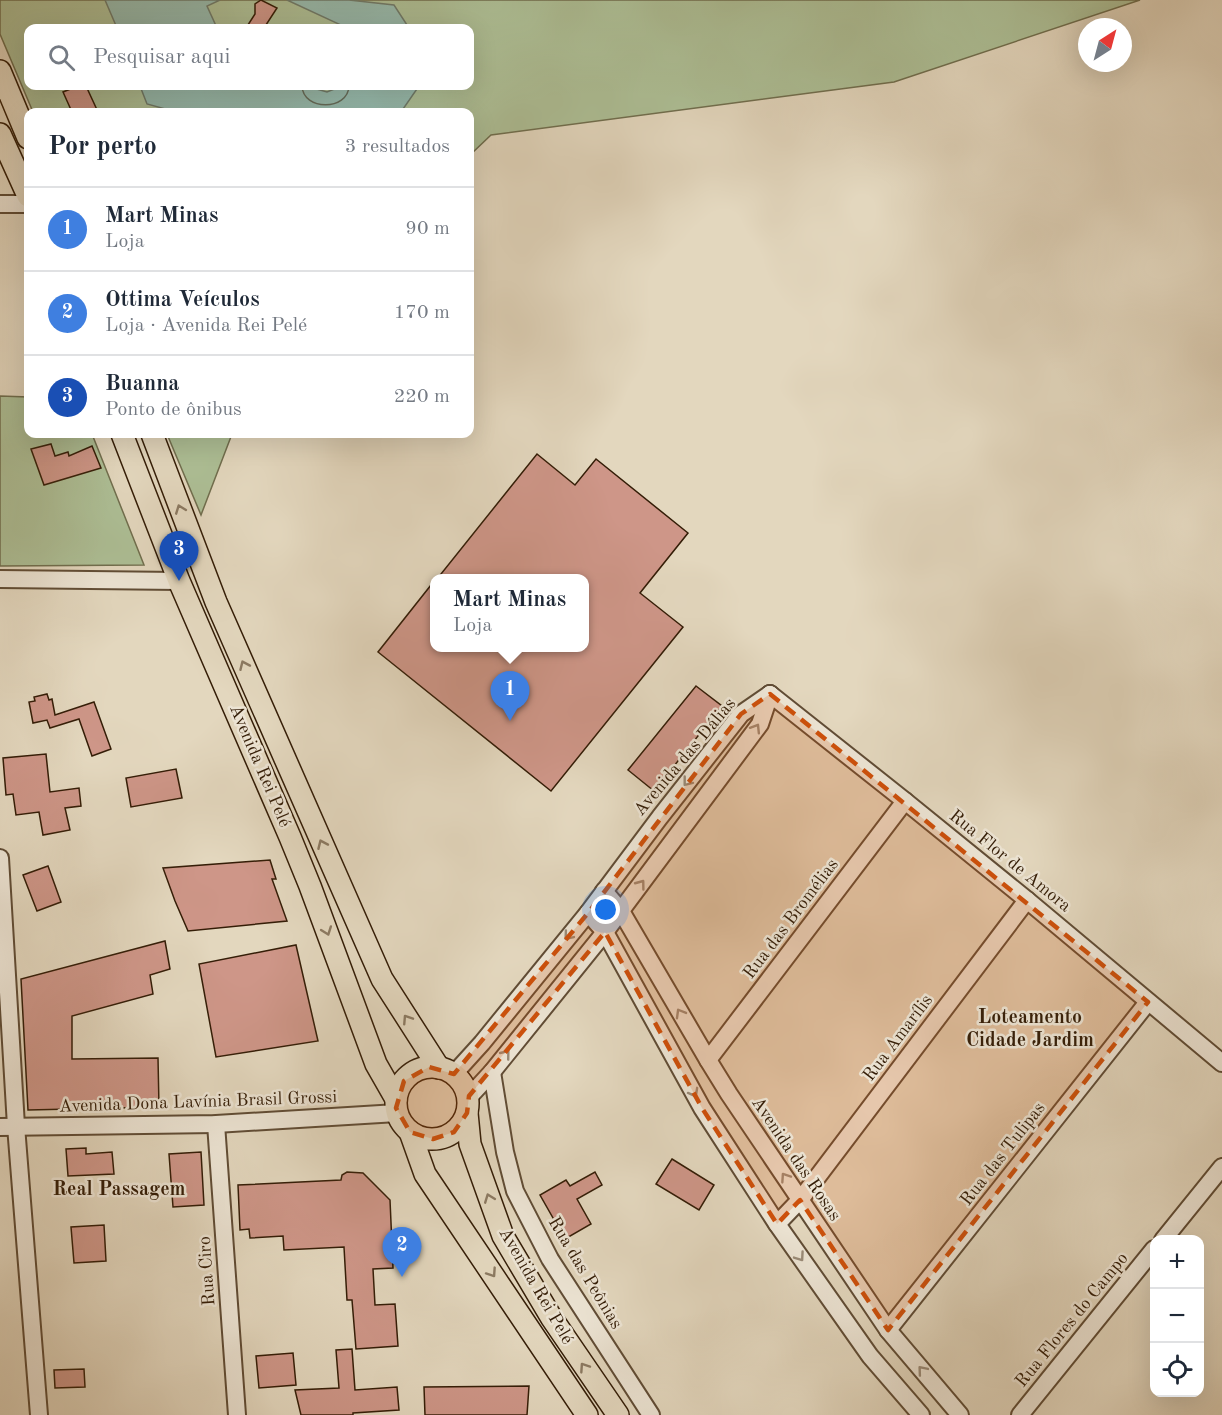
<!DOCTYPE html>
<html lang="pt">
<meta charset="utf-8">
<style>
body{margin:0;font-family:"Old Standard TT",serif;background:#f6f6f7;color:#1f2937}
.controls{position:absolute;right:18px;bottom:18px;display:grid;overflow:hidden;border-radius:12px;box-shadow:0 6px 24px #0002}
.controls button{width:54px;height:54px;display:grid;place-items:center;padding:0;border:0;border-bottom:2px solid #e0e1e3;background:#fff;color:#1f2937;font:30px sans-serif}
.compass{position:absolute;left:1078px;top:18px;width:54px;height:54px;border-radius:50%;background:#fff;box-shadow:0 6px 24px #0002;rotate:36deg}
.you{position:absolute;left:606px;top:910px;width:21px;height:21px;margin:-15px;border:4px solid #fff;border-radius:50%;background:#1a73e8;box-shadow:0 0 0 9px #1a73e833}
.badge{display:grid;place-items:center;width:39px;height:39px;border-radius:50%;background:#ea580c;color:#fff;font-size:20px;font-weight:700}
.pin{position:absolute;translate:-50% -50px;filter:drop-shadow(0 2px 3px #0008)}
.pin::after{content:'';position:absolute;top:32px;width:21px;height:18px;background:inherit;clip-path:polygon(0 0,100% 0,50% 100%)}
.popup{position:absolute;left:430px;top:574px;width:159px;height:78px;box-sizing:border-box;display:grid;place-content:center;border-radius:12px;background:#fff;filter:drop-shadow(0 2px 4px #0005);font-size:20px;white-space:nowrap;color:#747a83}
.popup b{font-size:22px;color:#1f2937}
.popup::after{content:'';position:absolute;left:50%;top:100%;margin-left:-12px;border:12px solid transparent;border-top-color:#fff}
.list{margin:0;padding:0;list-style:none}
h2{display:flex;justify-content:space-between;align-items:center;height:78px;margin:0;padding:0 24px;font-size:26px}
h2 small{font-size:20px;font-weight:400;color:#747a83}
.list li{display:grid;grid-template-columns:39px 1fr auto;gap:18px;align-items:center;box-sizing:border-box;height:84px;padding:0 24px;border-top:2px solid #e0e1e3}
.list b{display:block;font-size:22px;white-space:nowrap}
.list p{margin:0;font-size:20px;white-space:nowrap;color:#747a83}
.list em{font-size:20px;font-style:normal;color:#747a83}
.icon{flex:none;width:33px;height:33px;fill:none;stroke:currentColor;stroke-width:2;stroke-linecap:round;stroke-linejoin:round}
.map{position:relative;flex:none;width:1222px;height:1415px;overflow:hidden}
.search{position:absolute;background:#fff;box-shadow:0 6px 24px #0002;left:24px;top:24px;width:450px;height:66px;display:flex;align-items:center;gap:15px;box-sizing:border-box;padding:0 21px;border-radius:12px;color:#747a83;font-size:22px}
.panel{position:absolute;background:#fff;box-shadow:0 6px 24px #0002;left:24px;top:108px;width:450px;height:330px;border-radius:12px}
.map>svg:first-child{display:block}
.green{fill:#adbf96;stroke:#706e4e;stroke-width:1.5;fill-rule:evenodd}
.water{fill:#96baad;stroke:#6f7b6b;stroke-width:1.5}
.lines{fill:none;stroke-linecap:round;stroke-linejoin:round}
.shore{stroke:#656c5a;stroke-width:1.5}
.building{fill:#ce9688;stroke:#341d07;stroke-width:1.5}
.minor-casing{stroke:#604c35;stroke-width:20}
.major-casing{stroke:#341d07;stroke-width:24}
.minor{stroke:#ede5d5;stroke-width:16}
.major{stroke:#e3d7be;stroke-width:21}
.oneway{stroke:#8c7a62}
.oneway2{stroke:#9a8b78}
.marked{fill:#cd500b;fill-opacity:0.2;stroke:#cd500b;stroke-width:4.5;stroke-dasharray:12 8;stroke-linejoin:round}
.labels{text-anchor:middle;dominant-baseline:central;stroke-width:5;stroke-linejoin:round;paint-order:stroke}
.street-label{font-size:18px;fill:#341d07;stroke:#ede5d5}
.neighbourhood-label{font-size:20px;font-weight:bold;fill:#341d07;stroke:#ede5d5}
</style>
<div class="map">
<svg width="1222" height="1415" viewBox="0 0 1222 1415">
<rect width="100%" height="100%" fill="#e3d7be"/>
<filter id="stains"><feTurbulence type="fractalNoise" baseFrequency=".00333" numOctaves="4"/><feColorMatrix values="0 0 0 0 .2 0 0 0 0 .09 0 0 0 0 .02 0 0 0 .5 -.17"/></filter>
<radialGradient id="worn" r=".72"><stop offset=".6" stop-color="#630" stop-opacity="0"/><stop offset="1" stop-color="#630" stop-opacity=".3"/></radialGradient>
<!-- green -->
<g class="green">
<path d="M0 0H1140L894 82 491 135 470 155V112H33L0 34ZM28 28H470V86H28Z"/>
<path d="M0 396 28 397V434H92L144 565 0 566Z"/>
<path d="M167 434H232L201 515Z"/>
</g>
<!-- water -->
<g class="water">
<path d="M105 0H220L207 6 217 28H117Z"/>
<path d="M287 0H349L394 5 409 28H344L341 25Z"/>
<path d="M140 86H306L327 92 342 86H419L401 112H176L147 104Z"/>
</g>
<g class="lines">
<!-- shore -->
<path class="shore" d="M302 86C303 111 348 111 349 86"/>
</g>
<!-- building -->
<g class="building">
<path d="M261 0 277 8 264 28H246L255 14V4Z"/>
<path d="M78 86H86L98 112H72L63 92Z"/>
<path d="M51 444 55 456 68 452 69 456 92 446 101 468 44 485 31 449Z"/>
<path d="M537 454 575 485 596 459 688 533 640 593 683 627 551 791 378 652 435 580V648H585V579H437Z"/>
<path d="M696 686 722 706 654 791 628 770Z"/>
<path d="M47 694 49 700 52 699 55 715 94 702 111 749 92 756 79 719 50 728 47 720 33 723 29 702 35 701 34 697Z"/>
<path d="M46 754 50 792 79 788 81 806 65 808 70 830 43 835 39 812 16 815 13 794 6 795 3 758Z"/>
<path d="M176 769 182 798 131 807 126 778Z"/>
<path d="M270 860 276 879H272L287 921 188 931 175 901 163 868Z"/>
<path d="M48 866 61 902 37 911 23 875Z"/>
<path d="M165 941 170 969 150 975 153 994 72 1016V1059L158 1058 159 1107 28 1110 21 979Z"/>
<path d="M296 945 318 1041 216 1057 199 964Z"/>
<path d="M86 1148V1154L112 1152 114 1174 68 1176 66 1149Z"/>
<path d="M201 1152 204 1205 173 1207 169 1154Z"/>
<path d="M672 1159 714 1185 699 1210 656 1184Z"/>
<path d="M347 1172 363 1173 390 1200 393 1268 373 1269 375 1305 395 1304 398 1346 356 1349 352 1300H347L344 1247 284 1250 283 1236 250 1238 249 1229 240 1230 238 1185 341 1180 342 1175Z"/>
<path d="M595 1172 602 1185 577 1199 591 1224 565 1239 540 1195 566 1180 570 1186Z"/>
<path d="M104 1225 106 1261 74 1263 71 1227Z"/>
<path d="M352 1349 355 1390 397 1387 399 1410 353 1413V1415H301L295 1390 339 1388 336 1350Z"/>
<path d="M293 1353 296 1385 259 1388 256 1356Z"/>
<path d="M84 1369 85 1387 55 1388 54 1370Z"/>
<path d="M529 1386 527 1415H425L424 1387Z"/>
</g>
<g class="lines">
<!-- minor casing -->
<g class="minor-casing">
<g id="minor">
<path d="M0 204H28"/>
<path d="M0 579 179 581"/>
<path d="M770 694 905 801 1027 900 1222 1063"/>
<path d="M0 858 16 1126 39 1415"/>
<path d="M604 891 621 911 708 1060 729 1094 888 1330 960 1415"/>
<path d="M588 913 605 932 702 1108 777 1224 870 1356 921 1415"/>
<path d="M708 1060 905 801"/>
<path d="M492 1072 505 1152 515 1191 550 1259 651 1415"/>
<path d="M453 1075 482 1043 588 913 660 817 741 714 770 694"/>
<path d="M468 1098 492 1072 605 932 760 724 770 694"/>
<path d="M216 1124 237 1415"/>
<path d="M0 1127 216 1124 397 1113"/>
<path d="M777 1224 800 1200 1027 900"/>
<path d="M1163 1240 1222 1167"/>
<path d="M888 1330 1148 1002"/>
<path d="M1020 1415 1154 1249"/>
</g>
</g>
<!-- major casing -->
<g class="major-casing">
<g id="major">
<path d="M0 71 28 138"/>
<path d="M0 134 28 196"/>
<path d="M122 434 179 581 290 837 310 886 376 1064 396 1099"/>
<path d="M152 434 216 602 382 979 439 1068"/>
<circle cx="432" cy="1103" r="36"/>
<path d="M467 1113 470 1144 503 1236 551 1317 618 1415"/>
<path d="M410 1132 425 1174 587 1415"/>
</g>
</g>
<!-- minor -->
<use href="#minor" class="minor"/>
<!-- major -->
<use href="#major" class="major"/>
</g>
<!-- one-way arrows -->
<defs><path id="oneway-chevron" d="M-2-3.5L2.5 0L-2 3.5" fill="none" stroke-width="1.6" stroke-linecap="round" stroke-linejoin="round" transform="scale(1.5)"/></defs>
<g class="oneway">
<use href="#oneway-chevron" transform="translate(180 509) rotate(-111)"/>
<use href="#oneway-chevron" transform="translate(244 665) rotate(-114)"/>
<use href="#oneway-chevron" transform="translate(322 844) rotate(-114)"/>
<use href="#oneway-chevron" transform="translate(327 931) rotate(70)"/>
<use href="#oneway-chevron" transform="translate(407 1019) rotate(-123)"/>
<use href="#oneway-chevron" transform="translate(489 1198) rotate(-111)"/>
<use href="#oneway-chevron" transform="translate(492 1273) rotate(56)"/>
<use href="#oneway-chevron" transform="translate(584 1367) rotate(-124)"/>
</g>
<g class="oneway2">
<use href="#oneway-chevron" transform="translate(756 728) rotate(-58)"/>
<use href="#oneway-chevron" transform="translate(687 782) rotate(128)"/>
<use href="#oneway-chevron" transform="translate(641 884) rotate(-53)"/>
<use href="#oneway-chevron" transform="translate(568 936) rotate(130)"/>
<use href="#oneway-chevron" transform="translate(680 1013) rotate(-120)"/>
<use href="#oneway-chevron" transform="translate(506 1054) rotate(-51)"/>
<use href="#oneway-chevron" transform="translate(694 1093) rotate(61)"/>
<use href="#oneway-chevron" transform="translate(785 1177) rotate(-124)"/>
<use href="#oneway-chevron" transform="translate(800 1257) rotate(55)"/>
<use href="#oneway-chevron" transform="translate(922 1370) rotate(-130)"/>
</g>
<!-- marked area -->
<path class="marked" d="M770 694 1148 1002 888 1330 800 1200 777 1224 702 1108 605 932 469 1096 467 1113 454 1132 433 1139 410 1132 396 1108 404 1081 429 1067 454 1074 588 913 741 714Z"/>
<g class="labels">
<!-- street labels -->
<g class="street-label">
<text transform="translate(685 757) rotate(-50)">Avenida das Dálias</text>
<text transform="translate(260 766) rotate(67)">Avenida Rei Pelé</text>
<text transform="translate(1010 861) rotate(39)">Rua Flor de Amora</text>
<text transform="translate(791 919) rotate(-53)">Rua das Bromélias</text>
<text transform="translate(898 1038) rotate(-53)">Rua Amarílis</text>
<text transform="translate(198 1102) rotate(-2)">Avenida Dona Lavínia Brasil Grossi</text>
<text transform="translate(1003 1154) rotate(-52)">Rua das Tulipas</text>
<text transform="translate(796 1159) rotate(56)">Avenida das Rosas</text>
<text transform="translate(207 1271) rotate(-94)">Rua Ciro</text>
<text transform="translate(585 1273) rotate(59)">Rua das Peônias</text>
<text transform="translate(536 1286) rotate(60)">Avenida Rei Pelé</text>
<text transform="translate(1072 1320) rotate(-51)">Rua Flores do Campo</text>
</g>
<!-- neighbourhood labels -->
<g class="neighbourhood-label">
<text x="1030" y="1018">Loteamento<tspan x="1030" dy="23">Cidade Jardim</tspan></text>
<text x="119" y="1190">Real Passagem</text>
</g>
</g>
<rect width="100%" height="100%" filter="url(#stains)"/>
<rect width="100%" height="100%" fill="url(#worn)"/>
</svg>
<div class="controls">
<button>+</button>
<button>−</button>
<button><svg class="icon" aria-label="locate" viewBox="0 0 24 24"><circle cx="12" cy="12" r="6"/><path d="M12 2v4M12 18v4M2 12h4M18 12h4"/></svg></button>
</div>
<svg class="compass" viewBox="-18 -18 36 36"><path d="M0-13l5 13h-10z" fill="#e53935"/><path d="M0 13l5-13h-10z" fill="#747a83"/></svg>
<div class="you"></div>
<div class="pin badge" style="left:510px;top:721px;background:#3f7fe0">1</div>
<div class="popup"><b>Mart Minas</b>Loja</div>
<div class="pin badge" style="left:402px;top:1277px;background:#3f7fe0">2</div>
<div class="pin badge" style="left:179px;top:581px;background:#1a4fb4">3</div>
<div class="search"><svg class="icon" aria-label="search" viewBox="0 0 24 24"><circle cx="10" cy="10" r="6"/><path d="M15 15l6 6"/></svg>Pesquisar aqui</div>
<section class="panel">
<h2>Por perto<small>3 resultados</small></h2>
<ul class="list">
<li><span class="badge" style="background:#3f7fe0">1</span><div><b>Mart Minas</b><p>Loja</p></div><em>90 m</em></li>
<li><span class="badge" style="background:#3f7fe0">2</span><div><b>Ottima Veículos</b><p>Loja · Avenida Rei Pelé</p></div><em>170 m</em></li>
<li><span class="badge" style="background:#1a4fb4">3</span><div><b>Buanna</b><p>Ponto de ônibus</p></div><em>220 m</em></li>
</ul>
</section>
</div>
